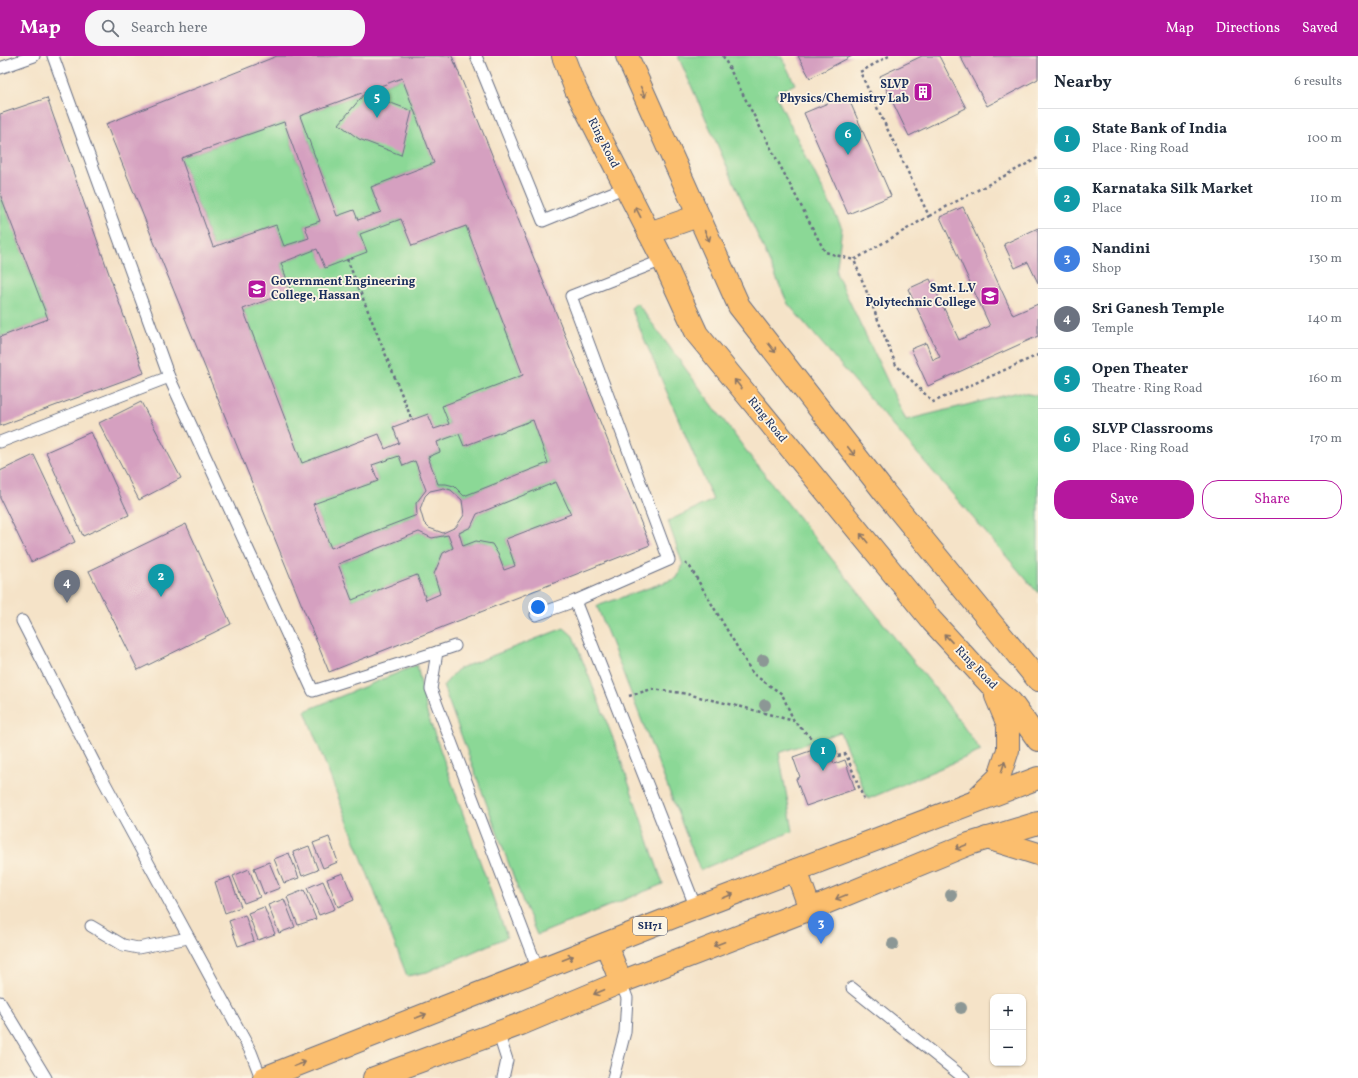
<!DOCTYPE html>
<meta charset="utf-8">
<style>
body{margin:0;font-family:Vollkorn,serif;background:#f6f6f7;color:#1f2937}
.controls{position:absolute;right:12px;bottom:12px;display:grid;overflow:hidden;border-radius:8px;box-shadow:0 1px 3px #0004}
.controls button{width:36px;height:36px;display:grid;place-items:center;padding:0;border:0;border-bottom:1px solid #e0e1e3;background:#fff;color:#1f2937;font:20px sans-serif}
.you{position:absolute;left:538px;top:551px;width:14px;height:14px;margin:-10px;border:3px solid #fff;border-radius:50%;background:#1a73e8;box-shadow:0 0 0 6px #1a73e833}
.badge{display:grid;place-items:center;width:26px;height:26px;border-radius:50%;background:#b5179e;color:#fff;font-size:13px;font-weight:700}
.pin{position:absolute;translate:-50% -33px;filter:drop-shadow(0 1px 2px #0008)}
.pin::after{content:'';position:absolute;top:21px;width:14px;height:12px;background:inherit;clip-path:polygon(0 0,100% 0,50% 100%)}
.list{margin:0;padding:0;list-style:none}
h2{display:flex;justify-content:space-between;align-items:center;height:52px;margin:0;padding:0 16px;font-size:17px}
h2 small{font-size:13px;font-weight:400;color:#747a83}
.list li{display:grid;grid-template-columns:26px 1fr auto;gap:12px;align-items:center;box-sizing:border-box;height:60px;padding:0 16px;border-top:1px solid #e0e1e3}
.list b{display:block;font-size:15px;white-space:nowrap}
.list p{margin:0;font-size:13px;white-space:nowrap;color:#747a83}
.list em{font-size:13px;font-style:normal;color:#747a83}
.actions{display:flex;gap:8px;padding:12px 16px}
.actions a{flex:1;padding:9px 0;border:1px solid #b5179e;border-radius:16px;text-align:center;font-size:14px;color:#b5179e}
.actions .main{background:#b5179e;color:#fff}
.icon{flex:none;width:22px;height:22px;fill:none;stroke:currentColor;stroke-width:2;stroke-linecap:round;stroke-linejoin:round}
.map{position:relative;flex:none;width:1038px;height:1022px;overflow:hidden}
header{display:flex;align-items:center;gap:24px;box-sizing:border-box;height:56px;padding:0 20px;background:#b5179e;color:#fff}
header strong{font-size:19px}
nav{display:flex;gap:22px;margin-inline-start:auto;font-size:14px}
.search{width:280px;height:36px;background:#f6f6f7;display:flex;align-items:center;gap:10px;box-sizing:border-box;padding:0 14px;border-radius:16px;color:#747a83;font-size:15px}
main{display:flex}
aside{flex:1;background:#fff}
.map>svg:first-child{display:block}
.green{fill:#8bd896;stroke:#53847a}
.building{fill:#d5a0c0;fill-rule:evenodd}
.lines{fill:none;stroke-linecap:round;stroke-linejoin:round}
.service-casing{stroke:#676e83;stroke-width:13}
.primary-casing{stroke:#676e83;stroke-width:24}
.path{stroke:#676e83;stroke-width:2.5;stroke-dasharray:3 3;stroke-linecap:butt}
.service{stroke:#fff;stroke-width:11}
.primary{stroke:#fbbe6e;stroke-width:22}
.tree{fill:#8c9795}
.oneway{stroke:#8b7666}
.labels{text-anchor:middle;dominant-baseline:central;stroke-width:3.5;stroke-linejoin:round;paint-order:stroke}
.shield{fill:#fcf5e5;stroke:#5e6a86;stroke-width:1}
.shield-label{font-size:11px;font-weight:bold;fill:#1b2f5e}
.poi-label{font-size:12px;font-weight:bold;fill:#1b2f5e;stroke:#fcf5e5;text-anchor:end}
.street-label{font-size:12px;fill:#1b2f5e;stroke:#fcf5e5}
</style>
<header>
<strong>Map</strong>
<div class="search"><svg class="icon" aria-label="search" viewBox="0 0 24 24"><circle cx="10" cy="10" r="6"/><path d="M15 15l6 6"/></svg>Search here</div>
<nav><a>Map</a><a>Directions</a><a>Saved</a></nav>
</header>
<main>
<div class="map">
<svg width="1038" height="1022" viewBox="0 0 1038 1022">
<rect width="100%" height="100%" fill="#fcf5e5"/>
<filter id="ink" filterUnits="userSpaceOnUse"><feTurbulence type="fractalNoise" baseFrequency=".025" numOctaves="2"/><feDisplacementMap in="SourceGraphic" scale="8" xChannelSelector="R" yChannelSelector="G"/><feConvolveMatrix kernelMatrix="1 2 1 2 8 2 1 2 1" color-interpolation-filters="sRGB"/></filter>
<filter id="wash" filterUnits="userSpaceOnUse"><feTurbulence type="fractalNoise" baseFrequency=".012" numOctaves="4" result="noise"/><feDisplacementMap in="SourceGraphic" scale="16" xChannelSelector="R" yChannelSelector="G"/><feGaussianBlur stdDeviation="0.9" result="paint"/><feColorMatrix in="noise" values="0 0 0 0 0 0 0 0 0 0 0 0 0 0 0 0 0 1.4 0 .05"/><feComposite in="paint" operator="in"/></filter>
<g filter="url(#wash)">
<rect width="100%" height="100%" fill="#f5e3c8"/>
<!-- green -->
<g class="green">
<path d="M678 0H781L795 28 775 38 842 172 836 217 906 364 1019 336 1038 340V537L788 248Z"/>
<path d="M402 22 434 107 371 131 381 156 358 164 337 160 300 60Z"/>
<path d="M284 66 320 165 305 170 309 182 284 190 276 169 213 191 181 102Z"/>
<path d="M0 138 48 263 0 281Z"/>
<path d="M401 163 412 190 466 170 523 319 443 350 449 368 434 373 428 358 393 371 399 387 385 393 379 378 302 407 243 253 291 235 281 207 317 193 325 211 366 196 360 178Z"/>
<path d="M637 247 753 404 942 641 981 695 868 743 840 676 779 697 793 775 700 814 597 550 677 522 683 509 668 465 713 444 631 252Z"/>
<path d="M533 364 548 407 464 440C457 431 449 427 438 428L428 401 440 396 437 386 459 378 464 390Z"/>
<path d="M399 400 403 410 415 405 426 434 416 447 417 459 331 492 313 448 378 425 372 409Z"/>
<path d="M556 426 571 458 506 483 515 510 504 514C495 490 490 479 463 490L459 477 471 471 477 458Z"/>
<path d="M419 476 432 482 448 479 453 492 443 497 434 518 440 538 426 544 417 519 352 544 338 508Z"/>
<path d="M564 572 573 580 616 690 663 828 537 879 524 849 443 630 458 613Z"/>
<path d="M417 609 427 657 507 881 427 916 407 920 305 655Z"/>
</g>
<g id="blocks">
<!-- building -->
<g class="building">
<path d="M277 0H452L650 489 329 616 106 68ZM402 22 434 107 371 131 381 156 358 164 354 154 337 160 300 60ZM284 66 320 165 305 170 309 182 284 190 276 169 213 191 181 102ZM401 163 412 190 466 170 523 319 442 350 449 368 434 373 428 358 393 371 399 387 385 393 379 378 302 407 243 253 291 235 281 207 317 193 325 212 367 196 360 178ZM533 364 548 407 464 440 454 430 446 428H438L428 401 440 396 437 386 459 378 464 390ZM399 400 403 410 415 405 426 434 416 447 417 459 331 492 313 448 378 425 372 409ZM556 426 571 458 506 483 515 510 504 514 498 498 492 488 476 485 463 490 459 477 471 471 477 458ZM444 432 451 434 462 444 464 459 456 471 443 477 429 472 424 467 420 453 425 440 430 435ZM419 476 432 482 448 479 453 492 443 497 434 518 440 538 426 544 417 519 352 544 338 508Z"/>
<path d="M798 0H852L810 22Z"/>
<path d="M922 0H939L966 52 909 80 880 20Z"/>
<path d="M960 0H1038V23L987 50Z"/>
<path d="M365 37 412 55 401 99 359 83 339 68Z"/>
<path d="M847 39 891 140 848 158 804 57Z"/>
<path d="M47 42 144 317 0 370V281L48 263 0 138V58Z"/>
<path d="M963 151 1013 259 1038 248V280L928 330 911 293 926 287 933 304 940 301 908 233 930 223 959 284 990 270 940 161Z"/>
<path d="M1038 172V227L1028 206 1015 212 1004 188Z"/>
<path d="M141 346 181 422 139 444 99 367Z"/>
<path d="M91 376 129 459 83 480 46 396Z"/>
<path d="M34 399 75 486 31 506 0 442V415Z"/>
<path d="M186 468 231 568 138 614 89 515Z"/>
<path d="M827 689 834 708 845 704 855 733 806 750 796 723 800 721 793 701Z"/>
<path d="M329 781 338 806 323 812 313 787Z"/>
<path d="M309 790 318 814 302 820 293 796Z"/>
<path d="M289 797 299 822 284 827 274 803Z"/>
<path d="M269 806 280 832 264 838 254 812Z"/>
<path d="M249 813 260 841 244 847 233 820Z"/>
<path d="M343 817 354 844 338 851 327 823Z"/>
<path d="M230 821 241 851 225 857 215 826Z"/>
<path d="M323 825 335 853 319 859 307 832Z"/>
<path d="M304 834 316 863 298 869 287 841Z"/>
<path d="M284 843 295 871 279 877 268 849Z"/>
<path d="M264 851 275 878 258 884 248 857Z"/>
<path d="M245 859 254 885 238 890 229 865Z"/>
</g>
</g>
</g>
<g filter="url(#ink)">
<use href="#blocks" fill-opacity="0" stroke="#676e83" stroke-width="1"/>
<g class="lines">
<!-- service casing -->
<g class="service-casing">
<g id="service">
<path d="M476 0 543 165 626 131"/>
<path d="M0 12 34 0"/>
<path d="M169 321 313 635 437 596"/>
<path d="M0 386 169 321 53 0"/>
<path d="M575 545 696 852"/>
<path d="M536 559 575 545 669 504 571 240 663 204"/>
<path d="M22 565 100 718 251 996 261 1022"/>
<path d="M455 590 437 596 431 633 538 914"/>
<path d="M91 870 123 889 138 892 188 882"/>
<path d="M852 932 964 1022"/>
<path d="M0 946 46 1022"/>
<path d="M498 976 507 1004 503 1022"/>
<path d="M613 1022 625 976 627 942 621 926"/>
</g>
</g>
<!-- primary casing -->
<g class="primary-casing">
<g id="primary">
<path d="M563 0 576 34 663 204 697 278 932 565 990 628 1011 646 1038 684"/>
<path d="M627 0 739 250 885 437 1038 624"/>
<path d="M649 177 698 160"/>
<path d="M980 739 999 721 1008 694V669L996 640"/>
<path d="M987 782 1038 798"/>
<path d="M796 814 810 853"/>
<path d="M606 888 621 926"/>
<path d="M264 1022 691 854 1038 722"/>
<path d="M374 1022 521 968 621 926 818 850 969 788 1038 767"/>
</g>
</g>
<!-- path -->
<g class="path">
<path d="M723 0 825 196 854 204"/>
<path d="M889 0 860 16 929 160 854 204 896 309 933 346 1038 299"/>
<path d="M929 160 1038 102"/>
<path d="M347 203 412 364"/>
<path d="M685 507 690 511 753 618 782 638 794 665 817 688 827 685 832 687 838 700 846 698 864 744"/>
<path d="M629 640 652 633 682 637 742 651 794 665"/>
</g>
<!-- service -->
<use href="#service" class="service"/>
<!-- primary -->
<use href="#primary" class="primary"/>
</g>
<!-- trees -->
<g class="tree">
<circle cx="763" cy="604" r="6"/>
<circle cx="765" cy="649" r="6"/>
<circle cx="951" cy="839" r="6"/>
<circle cx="893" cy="888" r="6"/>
<circle cx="961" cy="952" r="6"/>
</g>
<!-- one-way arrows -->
<defs><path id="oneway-shaft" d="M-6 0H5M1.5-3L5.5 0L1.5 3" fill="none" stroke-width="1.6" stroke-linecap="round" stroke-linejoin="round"/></defs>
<g class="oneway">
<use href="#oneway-shaft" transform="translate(643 36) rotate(66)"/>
<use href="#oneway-shaft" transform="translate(638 156) rotate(-117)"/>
<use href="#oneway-shaft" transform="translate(707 180) rotate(66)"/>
<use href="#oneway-shaft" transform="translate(772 292) rotate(52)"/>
<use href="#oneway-shaft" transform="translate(738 328) rotate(-129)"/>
<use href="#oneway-shaft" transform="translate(851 395) rotate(52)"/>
<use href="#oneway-shaft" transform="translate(864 482) rotate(-129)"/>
<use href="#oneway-shaft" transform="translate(948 582) rotate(-133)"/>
<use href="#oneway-shaft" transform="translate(1003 711) rotate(-72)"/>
<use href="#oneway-shaft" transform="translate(961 791) rotate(158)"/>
<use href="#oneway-shaft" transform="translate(728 840) rotate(-21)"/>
<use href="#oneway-shaft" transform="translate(841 841) rotate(158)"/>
<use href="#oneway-shaft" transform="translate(719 888) rotate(159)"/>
<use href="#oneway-shaft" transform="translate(568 902) rotate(-21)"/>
<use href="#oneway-shaft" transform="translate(599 936) rotate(157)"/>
<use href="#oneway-shaft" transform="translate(421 960) rotate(-21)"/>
<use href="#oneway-shaft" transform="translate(300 1008) rotate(-21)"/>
</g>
</g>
<!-- icons -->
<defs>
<g id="building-square" transform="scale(1)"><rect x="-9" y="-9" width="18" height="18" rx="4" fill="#b5179e" stroke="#fcf5e5"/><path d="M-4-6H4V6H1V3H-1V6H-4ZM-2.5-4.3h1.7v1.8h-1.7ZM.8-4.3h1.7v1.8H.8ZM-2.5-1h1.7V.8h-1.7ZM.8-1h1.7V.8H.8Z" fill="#fff"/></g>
<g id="university-square" transform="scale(1)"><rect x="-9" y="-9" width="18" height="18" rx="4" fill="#b5179e" stroke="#fcf5e5"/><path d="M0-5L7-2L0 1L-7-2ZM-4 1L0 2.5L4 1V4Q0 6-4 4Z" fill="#fff"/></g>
</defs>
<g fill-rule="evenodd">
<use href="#building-square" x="923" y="36"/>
<use href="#university-square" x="257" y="233"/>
<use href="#university-square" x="990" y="240"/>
</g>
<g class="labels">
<!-- shield labels -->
<rect class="shield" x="633" y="861" width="34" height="18" rx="3"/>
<g class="shield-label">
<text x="650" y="870">SH71</text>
</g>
<!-- poi labels -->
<g class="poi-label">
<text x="909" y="29">SLVP<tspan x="909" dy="14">Physics/Chemistry Lab</tspan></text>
<text x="271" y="226" text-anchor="start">Government Engineering<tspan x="271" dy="14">College, Hassan</tspan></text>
<text x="976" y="233">Smt. L.V<tspan x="976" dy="14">Polytechnic College</tspan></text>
</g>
<!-- street labels -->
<g class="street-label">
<text transform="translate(603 87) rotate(63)">Ring Road</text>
<text transform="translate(767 364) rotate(51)">Ring Road</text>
<text transform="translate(976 612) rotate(46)">Ring Road</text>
</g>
</g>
</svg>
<div class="controls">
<button>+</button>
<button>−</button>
</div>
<div class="you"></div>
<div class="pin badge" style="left:823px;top:715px;background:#0f9aa8">1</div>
<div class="pin badge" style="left:161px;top:541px;background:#0f9aa8">2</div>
<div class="pin badge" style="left:821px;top:888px;background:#3f7fe0">3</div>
<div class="pin badge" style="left:67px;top:547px;background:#6b7280">4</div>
<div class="pin badge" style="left:377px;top:62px;background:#0f9aa8">5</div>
<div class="pin badge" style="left:848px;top:99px;background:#0f9aa8">6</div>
</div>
<aside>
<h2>Nearby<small>6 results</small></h2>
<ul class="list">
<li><span class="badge" style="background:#0f9aa8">1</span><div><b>State Bank of India</b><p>Place · Ring Road</p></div><em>100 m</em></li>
<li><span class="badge" style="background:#0f9aa8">2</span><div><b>Karnataka Silk Market</b><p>Place</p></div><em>110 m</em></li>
<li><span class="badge" style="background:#3f7fe0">3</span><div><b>Nandini</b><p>Shop</p></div><em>130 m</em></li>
<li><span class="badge" style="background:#6b7280">4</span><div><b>Sri Ganesh Temple</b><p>Temple</p></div><em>140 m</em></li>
<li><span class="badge" style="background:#0f9aa8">5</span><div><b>Open Theater</b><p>Theatre · Ring Road</p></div><em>160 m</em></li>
<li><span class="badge" style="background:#0f9aa8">6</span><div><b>SLVP Classrooms</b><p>Place · Ring Road</p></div><em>170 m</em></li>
</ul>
<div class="actions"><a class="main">Save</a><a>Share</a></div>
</aside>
</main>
